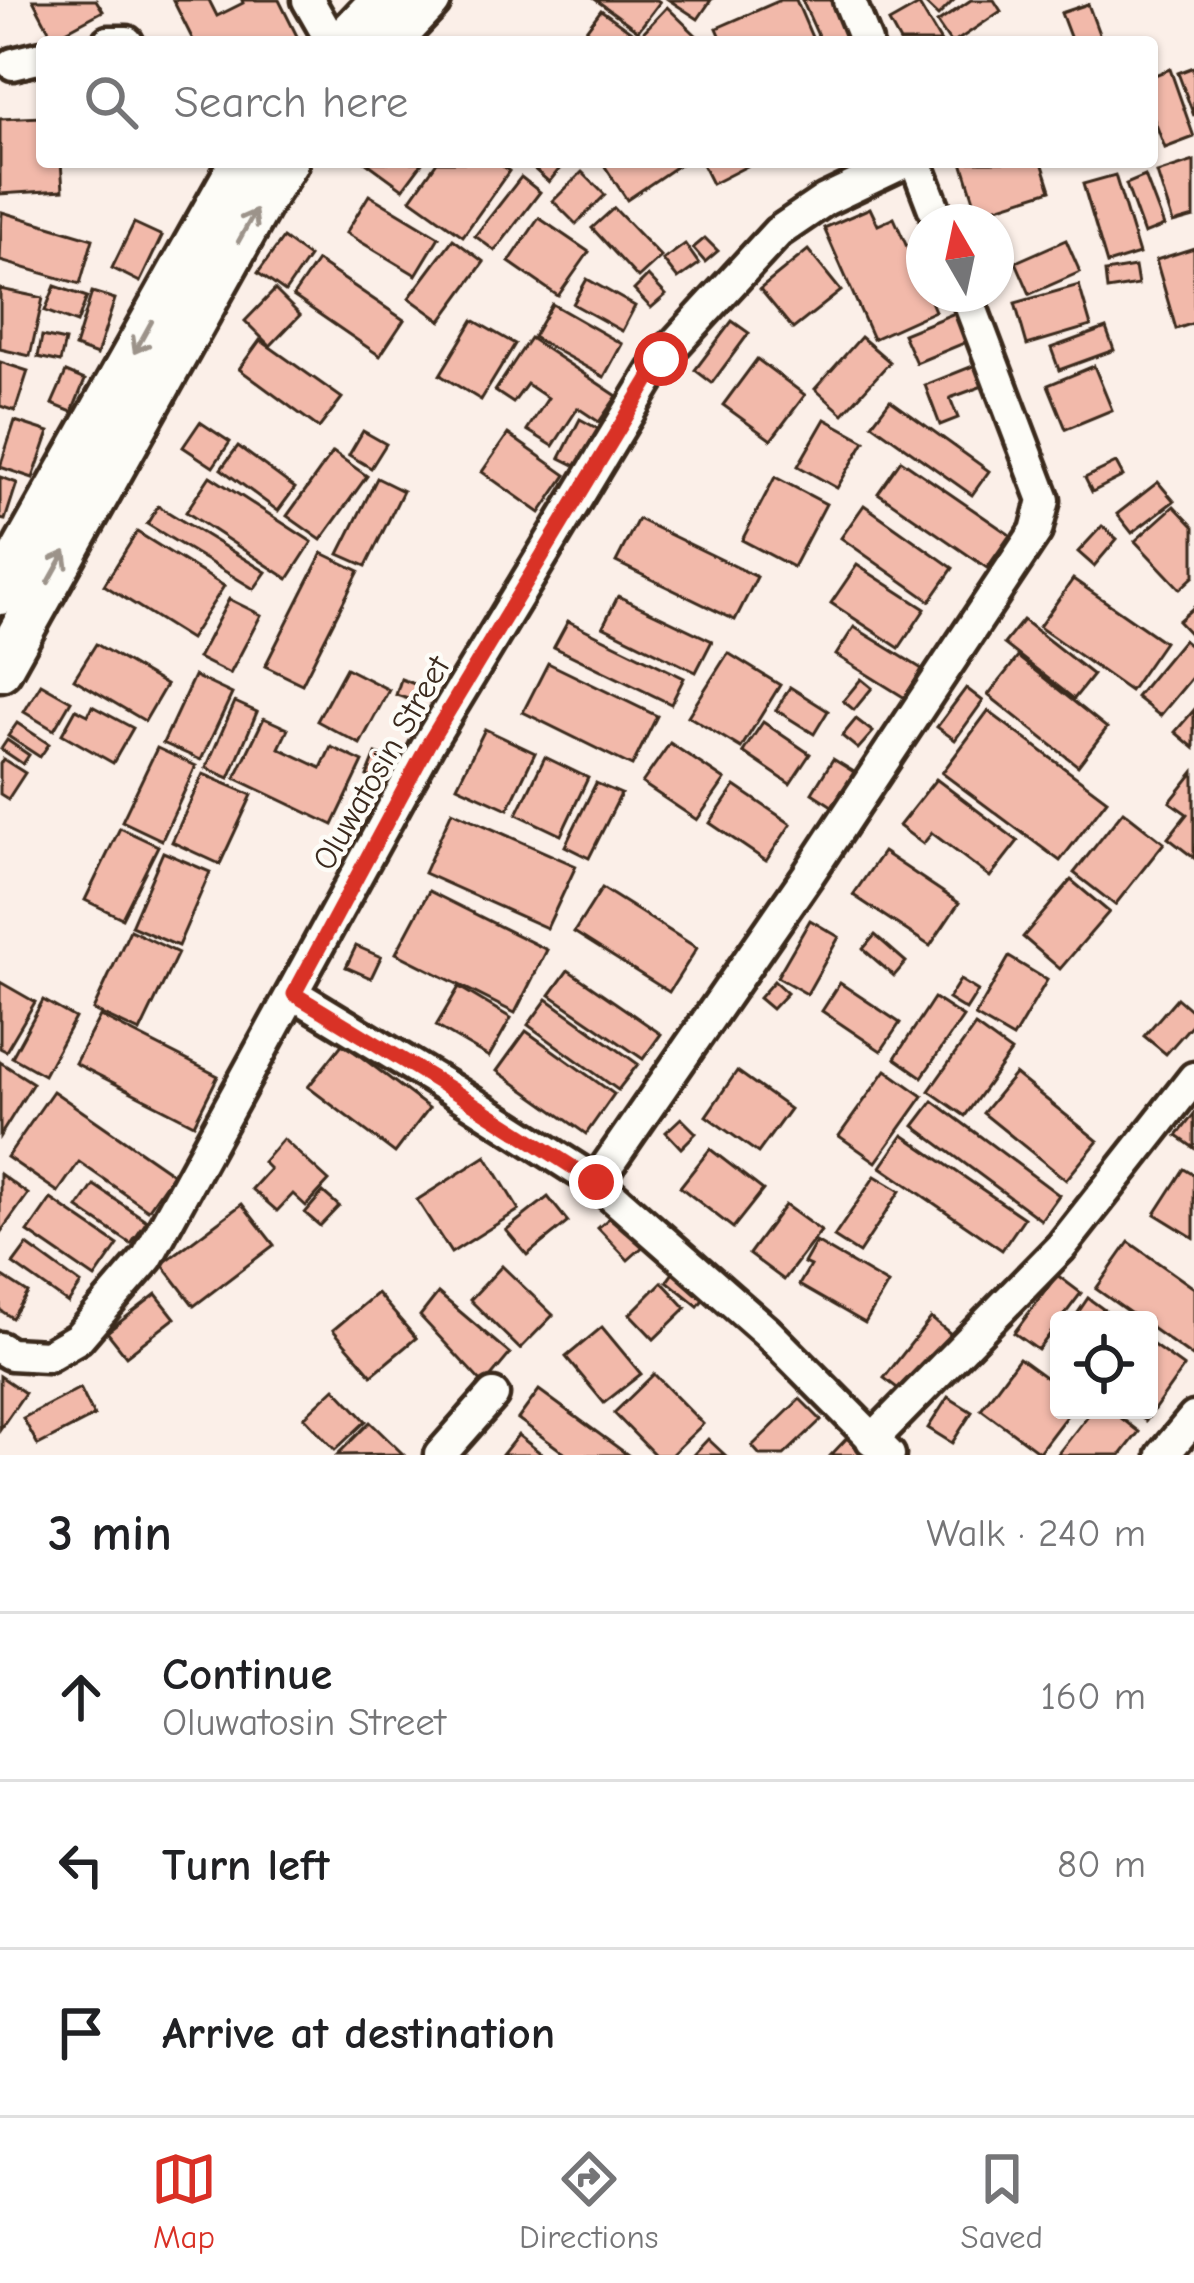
<!DOCTYPE html>
<meta charset="utf-8">
<style>
body{margin:0;font-family:"Comic Neue",sans-serif;background:#f2f2f2;color:#202124}
.controls{position:absolute;right:36px;bottom:36px;display:grid;overflow:hidden;border-radius:12px;box-shadow:0 3px 9px #0004}
.controls button{width:108px;height:108px;display:grid;place-items:center;padding:0;border:0;border-bottom:3px solid #e0e0e0;background:#fff;color:#202124;font:60px sans-serif}
.compass{position:absolute;left:906px;top:204px;width:108px;height:108px;border-radius:50%;background:#fff;box-shadow:0 3px 9px #0004;rotate:351deg}
.stop{position:absolute;width:36px;height:36px;margin:-27px;border:9px solid #d93025;border-radius:50%;background:#fff}
.stop.end{background:#d93025;border-color:#fff;box-shadow:0 3px 12px #0008}
.list{margin:0;padding:0;list-style:none}
h2{display:flex;justify-content:space-between;align-items:center;height:156px;margin:0;padding:0 48px;font-size:51px}
h2 small{font-size:39px;font-weight:400;color:#757577}
.list li{display:grid;grid-template-columns:78px 1fr auto;gap:36px;align-items:center;box-sizing:border-box;height:168px;padding:0 48px;border-top:3px solid #e0e0e0}
.list b{display:block;font-size:45px;white-space:nowrap}
.list p{margin:0;font-size:39px;white-space:nowrap;color:#757577}
.list em{font-size:39px;font-style:normal;color:#757577}
.icon{flex:none;width:66px;height:66px;fill:none;stroke:currentColor;stroke-width:2;stroke-linecap:round;stroke-linejoin:round}
.map{position:relative;flex:none;width:1194px;height:1455px;overflow:hidden}
.search{position:absolute;background:#fff;box-shadow:0 3px 9px #0004;left:36px;right:36px;top:36px;height:132px;display:flex;align-items:center;gap:30px;box-sizing:border-box;padding:0 42px;border-radius:12px;color:#757577;font-size:45px}
.sheet{height:660px;background:#fff}
nav{display:flex;justify-content:space-around;align-items:center;box-sizing:border-box;height:168px;border-top:3px solid #e0e0e0;background:#fff;font-size:33px;color:#757577}
nav a{display:grid;justify-items:center;gap:6px}
nav .on{color:#d93025}
.map>svg:first-child{display:block}
.building{fill:#f2b9aa;stroke:#3b2a1e;stroke-width:3}
.lines{fill:none;stroke-linecap:round;stroke-linejoin:round}
.street-casing{stroke:#3b2a1e;stroke-width:39}
.secondary-casing{stroke:#3b2a1e;stroke-width:51}
.street{stroke:#fdfcf7;stroke-width:30}
.secondary{stroke:#fdfcf7;stroke-width:42}
.oneway{stroke:#9c938a}
.route{stroke:#d93025;stroke-width:15}
.labels{text-anchor:middle;dominant-baseline:central;stroke-width:9;stroke-linejoin:round;paint-order:stroke}
.street-label{font-size:33px;fill:#3b2a1e;stroke:#fdfcf7}
</style>
<div class="map">
<svg width="1194" height="1455" viewBox="0 0 1194 1455">
<rect width="100%" height="100%" fill="#fbefe8"/>
<filter id="ink" filterUnits="userSpaceOnUse"><feTurbulence type="fractalNoise" baseFrequency=".00833" numOctaves="2"/><feDisplacementMap in="SourceGraphic" scale="24" xChannelSelector="R" yChannelSelector="G"/><feConvolveMatrix kernelMatrix="1 2 1 2 8 2 1 2 1" color-interpolation-filters="sRGB"/></filter>
<g filter="url(#ink)">
<!-- building -->
<g class="building">
<path d="M33 0H96L103 11 53 38Z"/>
<path d="M173 0H209L217 16 243 3 242 0H279L298 38 290 42H194Z"/>
<path d="M596 0H657L660 2 638 31Z"/>
<path d="M669 0H711L698 19Z"/>
<path d="M781 0H796L814 42H723L717 28Z"/>
<path d="M802 0H844L858 33 839 42H821Z"/>
<path d="M921 0H954L938 16Z"/>
<path d="M971 0H994L1001 11 955 42H950L937 23Z"/>
<path d="M1088 4 1102 42H1072L1061 13Z"/>
<path d="M919 5 941 42H900L889 22Z"/>
<path d="M667 7 698 37 693 42H634Z"/>
<path d="M601 10 633 33 627 42H585L580 38Z"/>
<path d="M1194 67V116L1178 73Z"/>
<path d="M1170 69 1194 137 1165 148 1152 114V76Z"/>
<path d="M42 117V162H61L63 190 0 194V119Z"/>
<path d="M1194 161V217L1173 223 1157 173Z"/>
<path d="M366 162H423L403 189Z"/>
<path d="M437 162H497L509 171 463 236 411 199Z"/>
<path d="M526 162H565L549 182Z"/>
<path d="M602 162H683L627 200Z"/>
<path d="M701 162H755L712 184Z"/>
<path d="M962 162H1042L1051 190 978 213Z"/>
<path d="M582 172 605 195 576 224 553 201Z"/>
<path d="M1115 175 1139 254 1107 264 1083 184Z"/>
<path d="M1145 176 1164 226 1144 234 1126 184Z"/>
<path d="M521 177 540 192 495 251 475 236Z"/>
<path d="M369 195 439 237 416 275 346 233Z"/>
<path d="M614 208 661 257 638 278 592 228Z"/>
<path d="M870 208 878 225 894 218 924 285V294H928L935 311 873 339 824 228Z"/>
<path d="M2 212 93 239 80 284 0 261Z"/>
<path d="M539 218 589 252 558 296 509 262Z"/>
<path d="M134 223 162 236 140 282 112 268Z"/>
<path d="M283 238 309 257 285 292 258 273Z"/>
<path d="M705 238 718 251 705 262 693 248Z"/>
<path d="M453 239 484 262 441 321 409 298Z"/>
<path d="M1066 240 1080 272 1030 294 1016 262Z"/>
<path d="M685 244 699 264 678 279 663 260Z"/>
<path d="M1194 248V323L1176 329 1156 260Z"/>
<path d="M808 250 841 291 793 329 760 289Z"/>
<path d="M317 261 404 320 380 356 293 296Z"/>
<path d="M1135 267 1138 285 1107 290 1105 272Z"/>
<path d="M648 276 666 295 651 308 634 290Z"/>
<path d="M587 279 635 306 622 331 573 304Z"/>
<path d="M1079 285 1091 326 1027 345 1015 303Z"/>
<path d="M55 286 87 297 77 323 45 311Z"/>
<path d="M0 289 43 298 30 356 0 349Z"/>
<path d="M275 290 300 315 270 346 245 321Z"/>
<path d="M92 292 115 299 97 355 75 347Z"/>
<path d="M552 304 622 344 604 377 533 337Z"/>
<path d="M962 310 974 339 916 363 903 334Z"/>
<path d="M473 320 515 344 481 400 440 375Z"/>
<path d="M732 321 749 333 712 383 695 370Z"/>
<path d="M1106 328 1114 350 1059 370 1051 348Z"/>
<path d="M42 336 65 341 60 362 38 357Z"/>
<path d="M861 337 890 362 843 414 815 389Z"/>
<path d="M530 338 617 396 599 422 578 408 553 446 527 430 548 398 527 384 513 403 495 391Z"/>
<path d="M260 340 342 398 319 428 239 369Z"/>
<path d="M757 359 805 395 771 440 723 405Z"/>
<path d="M0 362 28 371 15 411 0 406Z"/>
<path d="M983 362 991 383 950 398 958 418 940 425 925 385Z"/>
<path d="M1094 366 1112 410 1066 429 1048 385Z"/>
<path d="M66 372 85 380 72 412 52 404Z"/>
<path d="M890 400 989 471 972 495 872 424Z"/>
<path d="M580 419 602 431 582 469 560 458Z"/>
<path d="M825 419 865 441 837 488 798 466Z"/>
<path d="M15 421 49 432 33 478 0 467Z"/>
<path d="M200 422 230 442 213 467 183 447Z"/>
<path d="M363 431 386 444 371 468 349 455Z"/>
<path d="M508 434 566 475 540 513 482 472Z"/>
<path d="M238 446 295 488 278 511 221 469Z"/>
<path d="M333 452 367 476 321 540 287 516Z"/>
<path d="M901 460 1010 535 987 568 878 493Z"/>
<path d="M1116 463 1123 476 1092 492 1085 478Z"/>
<path d="M210 476 312 542 288 579 186 512Z"/>
<path d="M0 477 17 483 5 520 0 519Z"/>
<path d="M775 477 826 504 793 567 742 540Z"/>
<path d="M377 478 403 491 366 566 339 554Z"/>
<path d="M1158 482 1174 501 1132 533 1117 514Z"/>
<path d="M864 505 953 568 930 601 841 538Z"/>
<path d="M158 506 266 572 254 589 147 524Z"/>
<path d="M1174 506 1194 527V576L1180 589 1135 541Z"/>
<path d="M638 519 757 577 735 620 616 562Z"/>
<path d="M1102 526 1117 539 1094 566 1078 552Z"/>
<path d="M137 532 224 586 190 639 104 585Z"/>
<path d="M322 553 359 571 302 684 265 666Z"/>
<path d="M857 565 925 609 899 648 831 603Z"/>
<path d="M1073 579 1164 642 1130 691 1039 627Z"/>
<path d="M618 596 712 641 696 672 603 626Z"/>
<path d="M229 599 261 615 230 674 198 658Z"/>
<path d="M1194 607V638L1178 621Z"/>
<path d="M1023 620 1093 675 1074 699 1004 644Z"/>
<path d="M568 621 684 678 671 704 554 647Z"/>
<path d="M854 627 922 669 905 698 836 655Z"/>
<path d="M1183 640 1194 649V675L1160 716 1136 697Z"/>
<path d="M96 644 166 685 145 721 74 679Z"/>
<path d="M728 653 780 685 741 748 688 716Z"/>
<path d="M1018 657 1107 728 1078 766 988 695Z"/>
<path d="M548 663 657 716 632 766 523 712Z"/>
<path d="M346 668 389 690 360 744 317 721Z"/>
<path d="M194 676 232 694 201 760 163 743Z"/>
<path d="M401 679 420 686 414 701 396 695Z"/>
<path d="M861 679 872 688 854 710 843 701Z"/>
<path d="M41 684 71 701 54 730 24 712Z"/>
<path d="M790 687 828 711 814 734 776 710Z"/>
<path d="M966 688 983 701 955 740 937 727Z"/>
<path d="M235 702 257 712 229 778 206 768Z"/>
<path d="M92 706 133 728 113 763 62 734 76 709 88 715Z"/>
<path d="M1194 710V748L1175 732Z"/>
<path d="M988 711 1107 800 1060 861 942 773Z"/>
<path d="M264 718 288 729 279 748 321 768 331 747 363 762 333 825 235 778Z"/>
<path d="M856 719 873 732 858 749 842 736Z"/>
<path d="M763 722 810 754 790 784 743 752Z"/>
<path d="M17 723 49 744 40 757 8 736Z"/>
<path d="M485 729 535 753 508 809 457 786Z"/>
<path d="M7 740 29 755 23 764 1 749Z"/>
<path d="M670 743 725 780 697 820 642 783Z"/>
<path d="M157 748 196 766 162 840 122 821Z"/>
<path d="M376 754 392 760 383 782 367 776Z"/>
<path d="M545 757 588 778 561 835 517 814Z"/>
<path d="M3 759 25 773 8 799 0 794V764Z"/>
<path d="M833 759 854 772 832 806 812 793Z"/>
<path d="M1194 772V858L1168 838 1187 814 1170 802Z"/>
<path d="M203 774 252 795 220 864 172 842Z"/>
<path d="M936 779 1018 841 990 877 932 833 923 844 899 826Z"/>
<path d="M596 783 621 794 589 858 565 846Z"/>
<path d="M735 786 791 824 766 861 710 823Z"/>
<path d="M452 811 576 866 547 928 424 873Z"/>
<path d="M1123 811 1164 843 1115 905 1074 873Z"/>
<path d="M120 828 158 846 122 918 85 900Z"/>
<path d="M163 852 210 872 178 946 131 926Z"/>
<path d="M883 852 959 903 930 946 853 895Z"/>
<path d="M1071 880 1109 912 1060 969 1023 937Z"/>
<path d="M602 888 697 948 669 992 574 932Z"/>
<path d="M429 891 547 950 515 1013 396 953Z"/>
<path d="M810 920 839 937 807 994 777 977Z"/>
<path d="M130 930 178 953 140 1032 93 1010Z"/>
<path d="M875 935 906 962 894 976 863 949Z"/>
<path d="M356 946 381 957 371 978 346 967Z"/>
<path d="M1009 957 1047 980 1013 1038 975 1016Z"/>
<path d="M568 970 661 1034 643 1059 550 995Z"/>
<path d="M960 980 978 991 966 1010 948 999Z"/>
<path d="M774 981 787 993 772 1009 759 998Z"/>
<path d="M0 982 35 1002 6 1051 0 1048Z"/>
<path d="M840 983 900 1023 881 1051 822 1011Z"/>
<path d="M459 987 511 1018 489 1057 436 1026Z"/>
<path d="M934 998 963 1017 922 1077 895 1058Z"/>
<path d="M1177 998 1194 1013V1022L1166 1054 1144 1036Z"/>
<path d="M547 999 638 1064 618 1090 528 1025Z"/>
<path d="M43 1000 75 1018 44 1075 12 1057Z"/>
<path d="M100 1016 218 1076 194 1124 75 1063Z"/>
<path d="M975 1026 1011 1052 965 1116 929 1091Z"/>
<path d="M526 1031 614 1094 586 1134 497 1071Z"/>
<path d="M343 1043 429 1108 395 1153 308 1087Z"/>
<path d="M0 1062 33 1083 0 1136Z"/>
<path d="M886 1070 923 1096 876 1162 839 1136Z"/>
<path d="M737 1071 790 1109 758 1153 706 1116Z"/>
<path d="M1015 1074 1098 1141 1066 1180 983 1113Z"/>
<path d="M53 1091 173 1174 148 1210 79 1162 58 1192 7 1157Z"/>
<path d="M933 1101 1059 1195 1041 1220 914 1126Z"/>
<path d="M1194 1114V1148L1177 1136Z"/>
<path d="M681 1118 696 1133 681 1148 666 1132Z"/>
<path d="M903 1135 1024 1218 1002 1250 881 1167Z"/>
<path d="M283 1139 329 1181 306 1206 293 1194 277 1211 252 1189 270 1169 263 1162Z"/>
<path d="M710 1149 763 1190 733 1228 680 1187Z"/>
<path d="M486 1156 519 1210 451 1253 417 1200Z"/>
<path d="M1184 1169 1194 1175V1238L1155 1214Z"/>
<path d="M0 1174 28 1194 0 1233Z"/>
<path d="M875 1176 900 1191 859 1253 834 1237Z"/>
<path d="M94 1185 147 1221 131 1244 78 1208Z"/>
<path d="M323 1192 339 1206 320 1226 305 1213Z"/>
<path d="M548 1197 568 1222 527 1255 506 1230Z"/>
<path d="M51 1199 118 1245 95 1278 28 1232Z"/>
<path d="M242 1204 274 1245 194 1306 162 1264Z"/>
<path d="M785 1205 821 1231 784 1280 749 1254Z"/>
<path d="M616 1212 646 1244 628 1260 598 1228Z"/>
<path d="M816 1242 888 1284 865 1323 799 1285 810 1266 804 1263Z"/>
<path d="M1129 1242 1194 1288V1358L1149 1326V1320H1140L1096 1289Z"/>
<path d="M27 1245 81 1284 68 1303 13 1264Z"/>
<path d="M681 1262 712 1288 698 1306 667 1281Z"/>
<path d="M502 1266 553 1315 520 1349 470 1300Z"/>
<path d="M0 1275 28 1293 12 1318 0 1310Z"/>
<path d="M1057 1275 1081 1293 1038 1350 1014 1333Z"/>
<path d="M662 1282 686 1308 654 1339 630 1314Z"/>
<path d="M377 1293 416 1338 372 1375 333 1330Z"/>
<path d="M438 1293 510 1354 484 1385 420 1316Z"/>
<path d="M156 1294 175 1318 126 1356 107 1332Z"/>
<path d="M1088 1298 1118 1320H1073Z"/>
<path d="M931 1318 951 1334 905 1394 884 1378Z"/>
<path d="M602 1327 641 1374 604 1403 566 1357Z"/>
<path d="M1149 1342 1184 1367 1146 1421 1131 1410H1149Z"/>
<path d="M1019 1358 1059 1387V1410H1071L1039 1452 981 1409Z"/>
<path d="M654 1374 703 1424 671 1455H655L614 1413Z"/>
<path d="M0 1376 25 1393 0 1429Z"/>
<path d="M80 1388 94 1416 38 1445 23 1418Z"/>
<path d="M335 1388 366 1421 335 1450 304 1417Z"/>
<path d="M539 1390 628 1455H567L518 1419Z"/>
<path d="M948 1397 972 1412 952 1443 928 1428Z"/>
<path d="M800 1399 821 1420 784 1455H760L752 1446Z"/>
<path d="M1092 1410H1111L1139 1432 1121 1455H1057Z"/>
<path d="M370 1422 403 1454 337 1455Z"/>
<path d="M518 1435 543 1455H502Z"/>
<path d="M847 1438 865 1455H831Z"/>
<path d="M708 1439 725 1455H693Z"/>
</g>
<g class="lines">
<!-- street casing -->
<g class="street-casing">
<g id="street">
<path d="M308 0 332 42"/>
<path d="M849 0 866 42"/>
<path d="M108 42H127"/>
<path d="M13 64 42 57"/>
<path d="M916 162 939 222"/>
<path d="M294 994 452 1090 596 1182 767 1332 889 1455"/>
<path d="M596 1182 808 875 1036 531 1044 500 966 294"/>
<path d="M0 1348 10 1354 47 1356 78 1338 147 1258 429 743 661 359 778 232 825 200 905 162"/>
<path d="M872 1440 1061 1247 1194 1078"/>
<path d="M440 1455 493 1395"/>
<path d="M1163 1455 1194 1418"/>
</g>
</g>
<!-- secondary casing -->
<g class="secondary-casing">
<g id="secondary">
<path d="M343 42 383 0"/>
<path d="M389 42 429 0"/>
<path d="M0 593 242 162"/>
<path d="M0 669 264 196 286 162"/>
</g>
</g>
<!-- street -->
<use href="#street" class="street"/>
<!-- secondary -->
<use href="#secondary" class="secondary"/>
</g>
<!-- one-way arrows -->
<defs><path id="oneway-shaft" d="M-6 0H5M1.5-3L5.5 0L1.5 3" fill="none" stroke-width="1.6" stroke-linecap="round" stroke-linejoin="round" transform="scale(3)"/></defs>
<g class="oneway">
<use href="#oneway-shaft" transform="translate(247 226) rotate(-61)"/>
<use href="#oneway-shaft" transform="translate(143 337) rotate(119)"/>
<use href="#oneway-shaft" transform="translate(57 567) rotate(-61)"/>
</g>
</g>
<g class="lines" filter="url(#ink)">
<!-- route -->
<path class="route" d="M596 1182 452 1090 294 994 429 743 661 359"/>
</g>
<g class="labels">
<!-- street labels -->
<g class="street-label">
<text transform="translate(381 763) rotate(-60)">Oluwatosin Street</text>
</g>
</g>
</svg>
<div class="controls">
<button><svg class="icon" aria-label="locate" viewBox="0 0 24 24"><circle cx="12" cy="12" r="6"/><path d="M12 2v4M12 18v4M2 12h4M18 12h4"/></svg></button>
</div>
<svg class="compass" viewBox="-18 -18 36 36"><path d="M0-13l5 13h-10z" fill="#e53935"/><path d="M0 13l5-13h-10z" fill="#757577"/></svg>
<div class="stop" style="left:661px;top:359px"></div>
<div class="stop end" style="left:596px;top:1182px"></div>
<div class="search"><svg class="icon" aria-label="search" viewBox="0 0 24 24"><circle cx="10" cy="10" r="6"/><path d="M15 15l6 6"/></svg>Search here</div>
</div>
<section class="sheet">
<h2>3 min<small>Walk · 240 m</small></h2>
<ul class="list">
<li><svg class="icon" aria-label="ahead" viewBox="0 0 24 24"><path d="M12 20V5M6 11l6-6 6 6"/></svg><div><b>Continue</b><p>Oluwatosin Street</p></div><em>160 m</em></li>
<li><svg class="icon" aria-label="left" viewBox="0 0 24 24"><path d="M17 20v-9H6M10 6l-5 5 5 5"/></svg><div><b>Turn left</b></div><em>80 m</em></li>
<li><svg class="icon" aria-label="arrive" viewBox="0 0 24 24"><path d="M6 21V4h12l-3 4 3 4H6"/></svg><div><b>Arrive at destination</b></div></li>
</ul>
</section>
<nav>
<a class="on"><svg class="icon" aria-label="map" viewBox="0 0 24 24"><path d="M3 6l6-2 6 2 6-2v14l-6 2-6-2-6 2zM9 4v14M15 6v14"/></svg>Map</a>
<a><svg class="icon" aria-label="directions" viewBox="0 0 24 24"><path d="M12 3l9 9-9 9-9-9zM9 14v-3h6M13 9l2 2-2 2"/></svg>Directions</a>
<a><svg class="icon" aria-label="saved" viewBox="0 0 24 24"><path d="M7 4h10v16l-5-4-5 4z"/></svg>Saved</a>
</nav>
